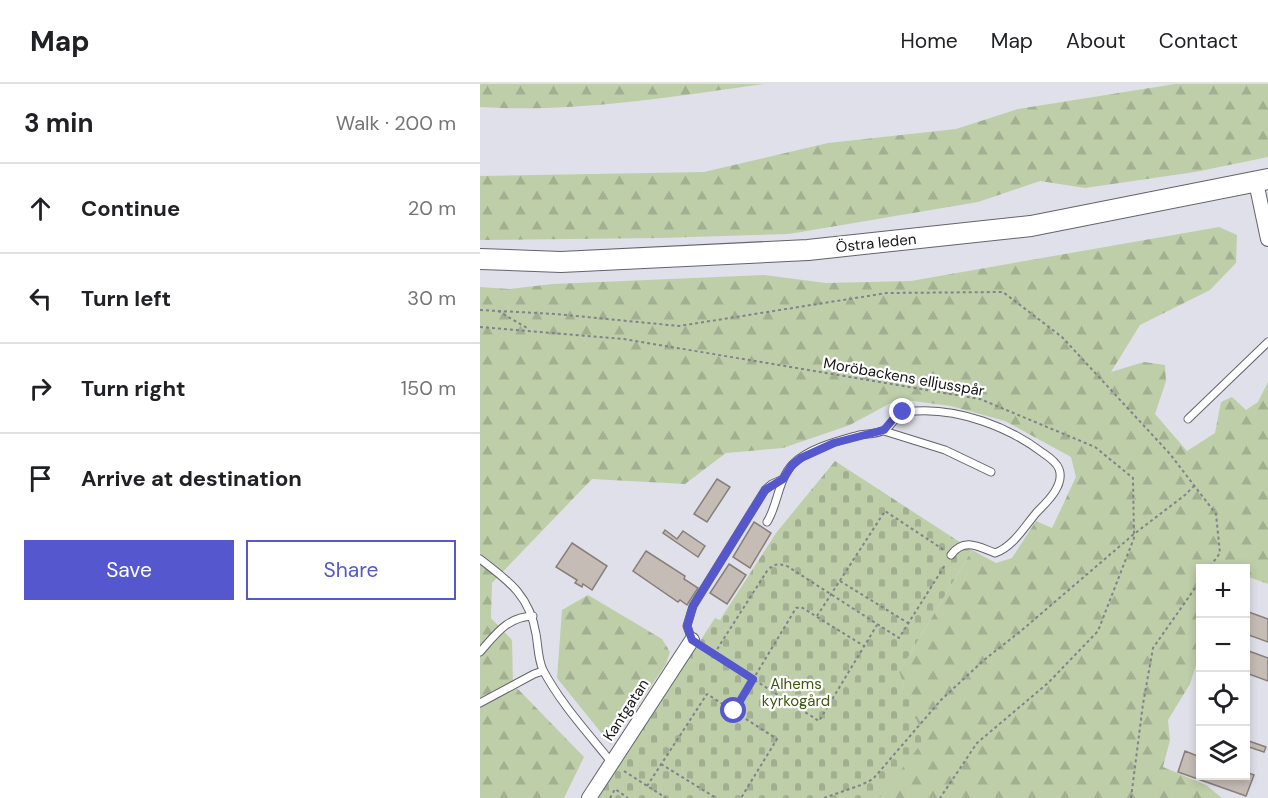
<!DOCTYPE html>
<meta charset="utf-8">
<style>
body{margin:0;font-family:"DM Sans",sans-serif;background:#f2f2f2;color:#202124}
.controls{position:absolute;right:18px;bottom:18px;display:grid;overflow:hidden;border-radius:0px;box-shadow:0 3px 9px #0003}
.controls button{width:54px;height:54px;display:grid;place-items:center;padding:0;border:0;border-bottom:2px solid #e0e0e0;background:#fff;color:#202124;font:30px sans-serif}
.stop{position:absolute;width:18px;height:18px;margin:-14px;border:4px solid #5457ce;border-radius:50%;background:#fff}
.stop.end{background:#5457ce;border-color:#fff;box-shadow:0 2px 6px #0008}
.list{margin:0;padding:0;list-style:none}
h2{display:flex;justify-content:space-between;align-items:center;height:78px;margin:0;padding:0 24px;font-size:26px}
h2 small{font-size:20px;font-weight:400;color:#757577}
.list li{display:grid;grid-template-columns:39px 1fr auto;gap:18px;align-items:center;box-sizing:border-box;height:90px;padding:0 24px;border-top:2px solid #e0e0e0}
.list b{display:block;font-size:22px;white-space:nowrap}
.list em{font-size:20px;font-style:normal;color:#757577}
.actions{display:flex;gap:12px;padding:18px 24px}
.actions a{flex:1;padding:14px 0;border:2px solid #5457ce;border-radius:0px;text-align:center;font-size:21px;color:#5457ce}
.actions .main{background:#5457ce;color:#fff}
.icon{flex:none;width:33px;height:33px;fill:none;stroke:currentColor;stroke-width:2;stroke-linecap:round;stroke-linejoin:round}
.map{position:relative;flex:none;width:788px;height:714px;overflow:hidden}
header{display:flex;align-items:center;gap:36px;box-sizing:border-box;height:84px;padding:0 30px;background:#fff;border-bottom:2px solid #e0e0e0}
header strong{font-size:28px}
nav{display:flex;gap:33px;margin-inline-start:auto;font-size:21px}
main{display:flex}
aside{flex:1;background:#fff}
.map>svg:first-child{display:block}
.forest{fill:url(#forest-firs)}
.cemetery{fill:url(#cemetery-stones)}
.building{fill:#c6bcb6;stroke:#887f7a;stroke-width:1.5}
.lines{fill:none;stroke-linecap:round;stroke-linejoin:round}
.lane-casing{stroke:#64636c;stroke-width:9}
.street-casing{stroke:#64636c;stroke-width:16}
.secondary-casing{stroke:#64636c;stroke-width:22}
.path{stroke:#828289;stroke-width:2;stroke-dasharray:3 3;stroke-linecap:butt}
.lane{stroke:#fff;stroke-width:7}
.street{stroke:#fff;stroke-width:14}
.secondary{stroke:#fff;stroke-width:20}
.route{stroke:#5457ce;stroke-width:8}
.labels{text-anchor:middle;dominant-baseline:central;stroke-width:4.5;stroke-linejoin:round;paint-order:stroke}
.street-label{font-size:15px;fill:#151518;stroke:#fff}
.park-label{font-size:15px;fill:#3f560e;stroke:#fff}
</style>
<header>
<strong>Map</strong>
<nav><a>Home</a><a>Map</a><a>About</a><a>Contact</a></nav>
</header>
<main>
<aside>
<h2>3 min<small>Walk · 200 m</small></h2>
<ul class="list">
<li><svg class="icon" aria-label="ahead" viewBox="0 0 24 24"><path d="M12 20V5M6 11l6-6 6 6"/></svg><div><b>Continue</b></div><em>20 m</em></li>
<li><svg class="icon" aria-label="left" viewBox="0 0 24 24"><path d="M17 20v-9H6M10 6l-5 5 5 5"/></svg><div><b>Turn left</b></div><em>30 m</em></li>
<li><svg class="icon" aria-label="right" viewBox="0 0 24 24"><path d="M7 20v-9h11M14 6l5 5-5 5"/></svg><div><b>Turn right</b></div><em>150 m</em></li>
<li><svg class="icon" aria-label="arrive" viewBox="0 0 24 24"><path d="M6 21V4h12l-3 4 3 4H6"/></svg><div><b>Arrive at destination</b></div></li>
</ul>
<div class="actions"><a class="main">Save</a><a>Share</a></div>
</aside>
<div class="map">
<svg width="788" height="714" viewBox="0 0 788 714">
<defs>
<pattern id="forest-firs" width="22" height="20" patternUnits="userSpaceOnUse" patternTransform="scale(1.5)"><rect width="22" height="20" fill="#becea9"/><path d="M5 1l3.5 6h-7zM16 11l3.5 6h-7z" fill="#a2b091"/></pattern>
<pattern id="cemetery-stones" width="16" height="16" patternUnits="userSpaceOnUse" patternTransform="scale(1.5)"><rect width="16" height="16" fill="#becea9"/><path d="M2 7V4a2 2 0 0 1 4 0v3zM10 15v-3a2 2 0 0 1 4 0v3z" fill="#a2b091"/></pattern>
</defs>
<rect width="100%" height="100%" fill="#e0e0ea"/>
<!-- forest -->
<g class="forest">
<path d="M0 0H284C190 13 95 29 0 23Z"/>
<path d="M695 0H788V73L715 88 605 104 560 97 498 118 309 150 180 154 0 156V92L224 88 348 59 476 45 538 25Z"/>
<path d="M739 143 757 151 756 179 730 206 660 241 631 288 664 278 685 281 686 297 675 330 707 367 735 349 741 318 752 313 766 326 778 318 788 298V500L766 492V484H720V569L710 600 688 636 690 656 683 683 726 701 742 714H303L443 656 419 588 492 466 516 479 532 474 556 437 572 444 596 393 591 373 525 337 471 322 418 315 370 341 303 364 246 369 205 400 112 395 12 499 11 534 32 556 33 600 104 673 84 714H0V203L29 205 73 200 284 191 346 199 431 197Z"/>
<path d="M108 511 182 555 190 568 186 580 131 661 77 594 82 526Z"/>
</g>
<!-- cemetery -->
<path class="cemetery" d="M355 377 492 466 419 588 444 656 401 712 396 714H118L235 534 240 536 296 449Z"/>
<!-- building -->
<g class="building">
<path d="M237 395 250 403 227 438 214 430Z"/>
<path d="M274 438 291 449 270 484 253 473Z"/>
<path d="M185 446 197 455 203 447 225 462 218 473 183 449Z"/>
<path d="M92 459 127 482 112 506 103 500 102 503 95 499 97 496 76 483Z"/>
<path d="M166 467 205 492 204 495 218 504 207 521 200 516 198 518 153 487Z"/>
<path d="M249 480 266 491 247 520 230 509Z"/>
<path d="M766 527 788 535V558L766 550Z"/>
<path d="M766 566 788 574V597L766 589Z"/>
<path d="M766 656 786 663 784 668 766 662Z"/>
<path d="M705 667 720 673V692H766V688L774 691 766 712 698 688Z"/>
</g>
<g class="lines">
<!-- lane casing -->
<g class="lane-casing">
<g id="lane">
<path d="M708 335 788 258"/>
<path d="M404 347 465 366 511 388"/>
<path d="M287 438C298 421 298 395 313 380 329 364 358 357 379 351 386 350 395 350 402 347 416 342 410 329 435 327 479 324 529 343 563 369 569 373 577 379 579 385 585 401 567 418 557 428 545 442 533 463 515 469 499 463 484 453 471 471"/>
<path d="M0 475C29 497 50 512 56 550 58 561 58 576 63 586 81 620 108 649 132 679"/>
<path d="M212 556 207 542 213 522 285 406 292 400 303 395"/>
<path d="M0 568C16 550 27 533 53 532"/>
<path d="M0 619 54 590 63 587"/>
</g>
</g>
<!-- street casing -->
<g class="street-casing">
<g id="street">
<path d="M776 98 788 155"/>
<path d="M109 714 212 556"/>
</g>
</g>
<!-- secondary casing -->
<g class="secondary-casing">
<path id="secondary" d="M0 175 81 178 328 166 551 142 788 95"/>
</g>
<!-- path -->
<g class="path">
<path d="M0 226 76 230 199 242 407 209 523 208 582 253 690 370 736 430 740 469 729 484"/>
<path d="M18 227 49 245"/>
<path d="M0 243 144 255 500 315 615 363 653 394 654 454 618 547 568 599 497 659 460 714"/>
<path d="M360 497 428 539"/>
<path d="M337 532 405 427 464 466"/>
<path d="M224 564 339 637 397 541"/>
<path d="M234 570 287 487C293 480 298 479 307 482L419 554 465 481"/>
<path d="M254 627 316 524 321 523 384 562"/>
<path d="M181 680 236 714"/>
<path d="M144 687 186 714"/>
<path d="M167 702 227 610 297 655 261 714"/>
<path d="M130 714 135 705 148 714"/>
<path d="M344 714 381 701 393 695 461 616 504 576 542 546 654 450 705 411 714 402"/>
<path d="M651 714 663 620 673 564 720 497"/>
</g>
<!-- lane -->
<use href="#lane" class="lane"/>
<!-- street -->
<use href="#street" class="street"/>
<!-- secondary -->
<use href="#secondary" class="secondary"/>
</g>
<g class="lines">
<!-- route -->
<path class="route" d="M254 627 273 595 212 556 207 542 213 522 285 406 303 395 312 381 321 374 354 359 404 346 414 334 423 328"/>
</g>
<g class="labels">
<!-- street labels -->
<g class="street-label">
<text transform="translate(396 159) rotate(-6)">Östra leden</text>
<text transform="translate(424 293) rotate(10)">Moröbackens elljusspår</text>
<text transform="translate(146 626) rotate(-57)">Kantgatan</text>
</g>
<!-- park labels -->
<g class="park-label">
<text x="316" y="600">Alhems<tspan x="316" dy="17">kyrkogård</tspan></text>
</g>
</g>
</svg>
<div class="controls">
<button>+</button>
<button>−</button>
<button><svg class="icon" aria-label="locate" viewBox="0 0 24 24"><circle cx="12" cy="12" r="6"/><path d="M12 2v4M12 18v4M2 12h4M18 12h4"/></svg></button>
<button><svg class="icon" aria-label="layers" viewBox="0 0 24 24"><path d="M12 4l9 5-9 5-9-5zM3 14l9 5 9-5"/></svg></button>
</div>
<div class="stop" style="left:254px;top:627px"></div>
<div class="stop end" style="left:423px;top:328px"></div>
</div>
</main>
